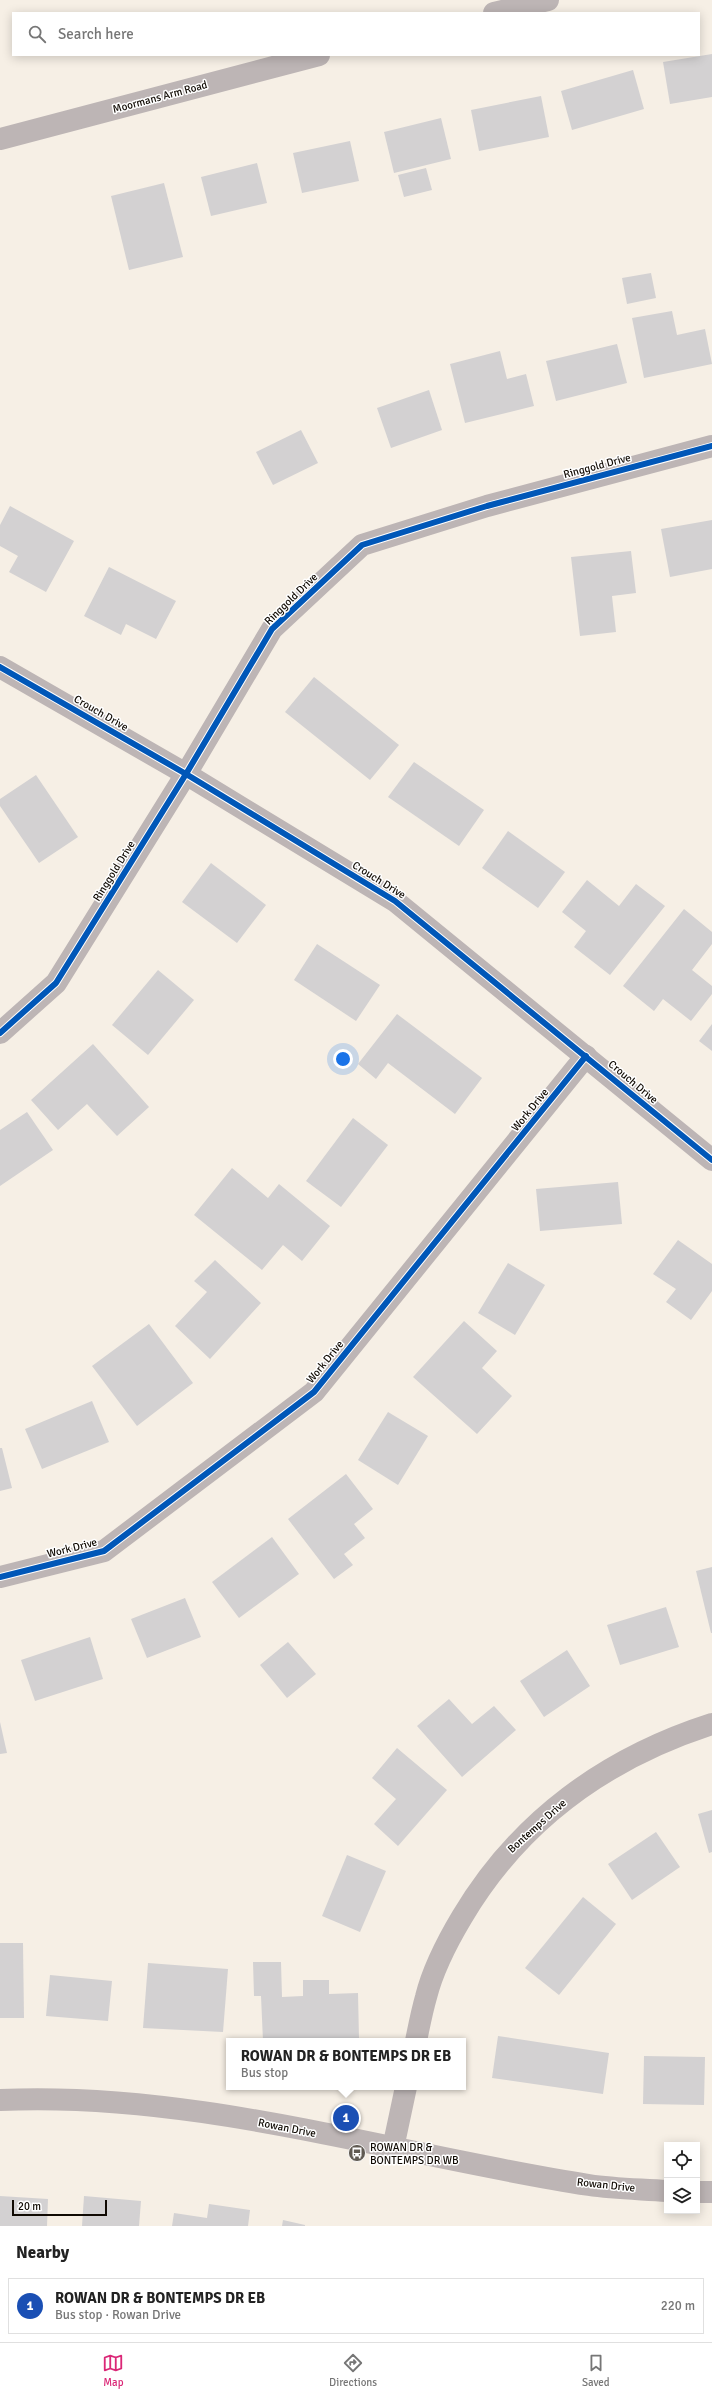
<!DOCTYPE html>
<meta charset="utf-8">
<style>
body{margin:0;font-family:Signika,sans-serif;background:#f6f6f6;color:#222}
.controls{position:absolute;right:12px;bottom:12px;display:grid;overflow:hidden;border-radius:0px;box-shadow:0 2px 10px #0003}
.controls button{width:36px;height:36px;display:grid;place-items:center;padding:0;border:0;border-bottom:1px solid #e0e0e0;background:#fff;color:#222;font:20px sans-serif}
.scale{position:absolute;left:12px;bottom:10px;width:95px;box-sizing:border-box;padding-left:4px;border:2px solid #100a03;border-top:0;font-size:11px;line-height:14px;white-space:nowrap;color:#100a03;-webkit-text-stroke:3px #fff;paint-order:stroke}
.you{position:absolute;left:343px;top:1059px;width:14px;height:14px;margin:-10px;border:3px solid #fff;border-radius:50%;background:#1a73e8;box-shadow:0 0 0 6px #1a73e833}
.badge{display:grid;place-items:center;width:26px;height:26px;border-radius:50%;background:#db2777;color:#fff;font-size:13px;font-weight:700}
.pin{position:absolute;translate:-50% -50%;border:2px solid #fff;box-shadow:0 1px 4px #0006}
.popup{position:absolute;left:226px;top:2038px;width:240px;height:52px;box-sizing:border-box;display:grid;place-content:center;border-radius:0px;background:#fff;filter:drop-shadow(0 1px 3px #0005);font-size:13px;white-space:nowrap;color:#767676}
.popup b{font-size:15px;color:#222}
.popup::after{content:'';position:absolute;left:50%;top:100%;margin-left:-8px;border:8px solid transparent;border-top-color:#fff}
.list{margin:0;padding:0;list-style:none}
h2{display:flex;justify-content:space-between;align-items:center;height:52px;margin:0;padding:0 16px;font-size:17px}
h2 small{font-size:13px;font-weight:400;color:#767676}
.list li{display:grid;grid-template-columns:26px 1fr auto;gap:12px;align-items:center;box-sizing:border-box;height:56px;margin:0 8px 8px;padding:0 8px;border:1px solid #e0e0e0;border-radius:0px}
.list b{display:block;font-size:15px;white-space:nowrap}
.list p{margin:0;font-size:13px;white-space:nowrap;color:#767676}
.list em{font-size:13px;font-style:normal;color:#767676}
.icon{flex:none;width:22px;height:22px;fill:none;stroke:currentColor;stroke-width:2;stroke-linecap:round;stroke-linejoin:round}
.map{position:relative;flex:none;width:712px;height:2226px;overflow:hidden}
.search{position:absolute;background:#fff;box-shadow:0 2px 10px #0003;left:12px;right:12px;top:12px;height:44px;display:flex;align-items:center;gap:10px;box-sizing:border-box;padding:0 14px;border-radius:0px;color:#767676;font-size:15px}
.sheet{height:116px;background:#fff}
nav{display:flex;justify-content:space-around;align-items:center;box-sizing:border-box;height:56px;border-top:1px solid #e0e0e0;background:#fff;font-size:11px;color:#767676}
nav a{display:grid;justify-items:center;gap:2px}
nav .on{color:#db2777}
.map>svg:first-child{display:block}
.building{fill:#d3d1d2}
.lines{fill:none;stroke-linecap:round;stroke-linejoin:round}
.minor{stroke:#bdb5b5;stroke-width:22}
.cycleway-casing{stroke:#fff;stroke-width:8}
.cycleway{stroke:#0057b8;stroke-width:6}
.labels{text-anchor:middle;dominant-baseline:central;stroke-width:3;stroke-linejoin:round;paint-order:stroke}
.street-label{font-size:11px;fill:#100a03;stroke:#fff}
.poi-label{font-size:11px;fill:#100a03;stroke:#fff;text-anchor:start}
</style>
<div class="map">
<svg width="712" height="2226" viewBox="0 0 712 2226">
<rect width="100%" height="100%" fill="#f6efe5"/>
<!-- building -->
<g class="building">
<path d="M712 54V97L670 104 663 62Z"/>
<path d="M633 70 644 109 572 130 561 91Z"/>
<path d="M541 96 549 137 479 151 471 110Z"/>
<path d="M441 118 451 159 394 173 384 132Z"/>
<path d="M350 141 359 181 302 193 293 153Z"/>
<path d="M257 163 267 203 211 216 201 177Z"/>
<path d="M426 168 432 190 404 197 398 175Z"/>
<path d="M164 183 183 257 129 270 111 196Z"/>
<path d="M651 273 656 298 627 304 622 278Z"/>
<path d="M672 311 677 335 705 329 712 364 644 378 632 318Z"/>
<path d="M617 344 627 383 556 401 546 361Z"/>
<path d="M500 351 507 379 526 374 534 406 465 423 450 364Z"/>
<path d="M429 390 442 430 391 448 377 408Z"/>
<path d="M301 430 318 463 273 485 256 452Z"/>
<path d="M10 506 74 541 46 592 9 572 18 556 0 546V525Z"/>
<path d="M712 520V569L670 577 661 529Z"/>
<path d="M631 551 636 593 612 596 616 632 580 636 571 557Z"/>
<path d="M109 567 176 601 156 639 126 624 121 635 84 616Z"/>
<path d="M314 677 399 745 370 780 285 712Z"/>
<path d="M414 762 484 810 459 846 388 797Z"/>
<path d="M36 775 78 837 39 863 0 806V799Z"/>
<path d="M508 831 565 872 538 908 482 868Z"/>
<path d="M211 863 266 905 237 943 182 902Z"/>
<path d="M587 880 619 906 636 884 665 906 610 975 574 947 586 931 562 912Z"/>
<path d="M684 909 712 932V944L692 970 712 986V994L691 1021 663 999 654 1011 623 986Z"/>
<path d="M317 944 380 985 356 1021 294 980Z"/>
<path d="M158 970 194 1000 148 1055 112 1025Z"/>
<path d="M397 1014 482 1078 455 1114 388 1063 376 1079 358 1064Z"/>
<path d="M712 1024V1051L699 1041Z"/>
<path d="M93 1044 149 1107 117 1136 87 1104 58 1130 31 1100Z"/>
<path d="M27 1112 53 1150 0 1186V1130Z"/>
<path d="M353 1118 388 1145 341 1207 306 1181Z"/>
<path d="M232 1168 268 1198 279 1184 330 1226 302 1261 283 1245 262 1270 194 1215Z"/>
<path d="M618 1182 622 1224 540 1231 536 1189Z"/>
<path d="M678 1240 712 1264V1291L691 1320 666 1302 676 1289 653 1274Z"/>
<path d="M215 1260 261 1303 210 1359 175 1326 207 1292 194 1281Z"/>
<path d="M508 1263 545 1285 515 1335 478 1313Z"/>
<path d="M464 1321 497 1351 482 1368 512 1396 477 1434 413 1377Z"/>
<path d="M149 1324 193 1383 137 1426 92 1366Z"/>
<path d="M92 1401 109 1442 42 1469 25 1429Z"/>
<path d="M388 1412 428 1436 398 1485 358 1460Z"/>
<path d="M0 1448H2L12 1488 0 1491Z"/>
<path d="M346 1474 373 1509 354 1524 365 1538 344 1554 353 1565 334 1579 288 1519Z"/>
<path d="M272 1537 299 1574 239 1618 212 1582Z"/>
<path d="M712 1567V1633H711L696 1571Z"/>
<path d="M185 1598 201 1637 147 1658 131 1619Z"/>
<path d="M666 1607 679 1647 620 1665 607 1625Z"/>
<path d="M90 1637 103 1679 35 1701 21 1660Z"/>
<path d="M288 1642 316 1674 287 1698 260 1665Z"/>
<path d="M567 1650 590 1686 544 1717 520 1681Z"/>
<path d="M449 1699 472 1724 494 1706 516 1730 462 1777 417 1726Z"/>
<path d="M0 1722 7 1753 0 1754Z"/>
<path d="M397 1748 447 1790 398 1846 374 1824 396 1799 372 1778Z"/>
<path d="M712 1810V1852L709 1853 698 1814Z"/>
<path d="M656 1832 680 1867 632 1900 608 1864Z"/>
<path d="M347 1855 386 1871 360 1932 322 1916Z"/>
<path d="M583 1897 616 1924 559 1995 525 1968Z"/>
<path d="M0 1943H23L24 2018H0Z"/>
<path d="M253 1962H281L282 1997 303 1996V1980H329V1994L358 1993 359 2039 263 2041 261 1996H254Z"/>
<path d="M148 1963 228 1969 223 2032 143 2028Z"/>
<path d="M50 1975 112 1981 108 2021 46 2016Z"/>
<path d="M498 2036 609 2053 603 2094 492 2078Z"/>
<path d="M644 2056 705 2057 704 2105 643 2104Z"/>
<path d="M0 2196 48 2199 47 2226H0Z"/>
<path d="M84 2196 141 2201 139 2226H82Z"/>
<path d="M209 2204 250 2210 248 2226H172L174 2213 207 2218Z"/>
<path d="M283 2220 305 2225V2226H282Z"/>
</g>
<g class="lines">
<!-- minor -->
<g class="minor">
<path d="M494 13 548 0"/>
<path d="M0 139 319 55"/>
<path d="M0 667 186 774 395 901 712 1160"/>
<path d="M0 1033 56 983 186 774 272 629 362 545 487 506 712 446"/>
<path d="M0 1577 104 1551 314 1392 586 1056"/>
<path d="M416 2041C419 2026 422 2011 426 1997 433 1969 447 1942 462 1917 519 1821 606 1758 712 1724"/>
<path d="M0 2100C199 2091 394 2155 589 2185 615 2189 641 2189 667 2191"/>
<path d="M393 2148 406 2087"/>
<path d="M697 2192H712"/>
</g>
<!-- cycleway casing -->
<g class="cycleway-casing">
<g id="cycleway">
<path d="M0 667 186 774 395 901 712 1160"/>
<path d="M0 1033 56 983 186 774 272 629 362 545 487 506 712 446"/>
<path d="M0 1577 104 1551 314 1392 586 1056"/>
</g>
</g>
<!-- cycleway -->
<use href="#cycleway" class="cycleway"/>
</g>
<!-- icons -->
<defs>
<g id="bus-disc" transform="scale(0.9)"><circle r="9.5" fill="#605a52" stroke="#fff"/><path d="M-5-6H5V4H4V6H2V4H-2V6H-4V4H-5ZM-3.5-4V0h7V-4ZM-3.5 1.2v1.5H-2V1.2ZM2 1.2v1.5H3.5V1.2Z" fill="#fff"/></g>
</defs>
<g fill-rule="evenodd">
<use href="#bus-disc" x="357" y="2153"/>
</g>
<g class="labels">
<!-- street labels -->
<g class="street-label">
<text transform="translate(160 97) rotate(-15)">Moormans Arm Road</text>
<text transform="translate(597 466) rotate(-15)">Ringgold Drive</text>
<text transform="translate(291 599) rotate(-44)">Ringgold Drive</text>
<text transform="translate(101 713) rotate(30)">Crouch Drive</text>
<text transform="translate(114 871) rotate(-58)">Ringgold Drive</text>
<text transform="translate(379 880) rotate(32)">Crouch Drive</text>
<text transform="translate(633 1082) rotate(40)">Crouch Drive</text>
<text transform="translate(530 1110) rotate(-51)">Work Drive</text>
<text transform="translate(325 1362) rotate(-51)">Work Drive</text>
<text transform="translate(72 1548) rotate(-14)">Work Drive</text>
<text transform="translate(537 1826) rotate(-42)">Bontemps Drive</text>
<text transform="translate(287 2128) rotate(11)">Rowan Drive</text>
<text transform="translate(606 2185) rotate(6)">Rowan Drive</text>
</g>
<!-- poi labels -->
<g class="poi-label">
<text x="370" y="2147">ROWAN DR &amp;<tspan x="370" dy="13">BONTEMPS DR WB</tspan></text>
</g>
</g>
</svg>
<div class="controls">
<button><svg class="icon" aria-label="locate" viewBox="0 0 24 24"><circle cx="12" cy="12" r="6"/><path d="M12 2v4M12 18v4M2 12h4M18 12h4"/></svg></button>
<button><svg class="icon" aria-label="layers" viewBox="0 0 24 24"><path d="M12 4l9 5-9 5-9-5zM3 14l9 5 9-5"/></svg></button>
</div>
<div class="scale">20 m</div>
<div class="you"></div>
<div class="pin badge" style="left:346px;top:2118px;background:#1a4fb4">1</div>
<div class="popup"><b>ROWAN DR &amp; BONTEMPS DR EB</b>Bus stop</div>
<div class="search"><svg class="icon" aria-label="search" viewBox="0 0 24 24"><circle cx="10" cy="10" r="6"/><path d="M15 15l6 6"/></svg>Search here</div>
</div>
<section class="sheet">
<h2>Nearby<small></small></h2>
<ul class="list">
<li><span class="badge" style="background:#1a4fb4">1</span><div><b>ROWAN DR &amp; BONTEMPS DR EB</b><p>Bus stop · Rowan Drive</p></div><em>220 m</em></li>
</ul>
</section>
<nav>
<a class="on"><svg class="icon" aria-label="map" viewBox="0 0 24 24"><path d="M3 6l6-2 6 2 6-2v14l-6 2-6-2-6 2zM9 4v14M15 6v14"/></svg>Map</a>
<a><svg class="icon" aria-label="directions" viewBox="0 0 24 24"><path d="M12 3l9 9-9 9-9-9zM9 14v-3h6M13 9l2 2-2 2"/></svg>Directions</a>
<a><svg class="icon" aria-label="saved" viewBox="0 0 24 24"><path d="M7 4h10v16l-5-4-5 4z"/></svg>Saved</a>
</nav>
